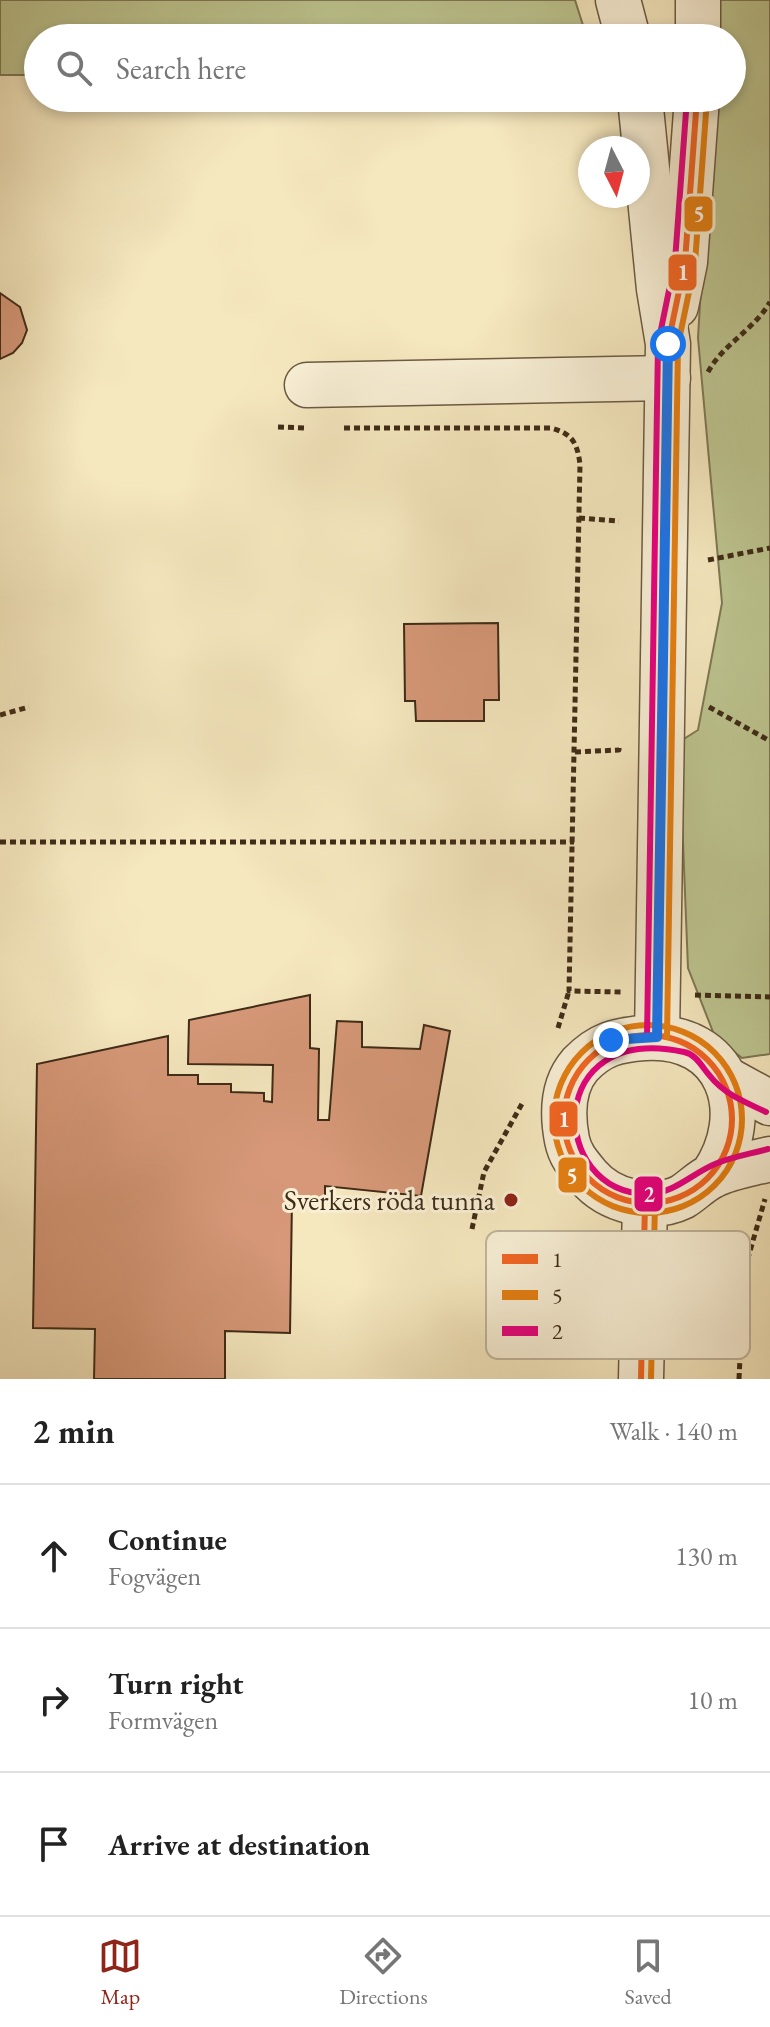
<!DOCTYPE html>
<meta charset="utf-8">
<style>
body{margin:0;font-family:"EB Garamond",serif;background:#f6f6f6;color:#222}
.compass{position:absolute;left:578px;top:136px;width:72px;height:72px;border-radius:50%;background:#fff;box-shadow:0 4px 12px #0003;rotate:174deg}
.stop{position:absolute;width:24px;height:24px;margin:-18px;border:6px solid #1a73e8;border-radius:50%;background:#fff}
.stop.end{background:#1a73e8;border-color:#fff;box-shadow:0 2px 8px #0008}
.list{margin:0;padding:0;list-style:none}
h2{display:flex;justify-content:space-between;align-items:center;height:104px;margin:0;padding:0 32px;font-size:34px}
h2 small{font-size:26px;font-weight:400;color:#767676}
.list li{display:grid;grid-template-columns:52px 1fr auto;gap:24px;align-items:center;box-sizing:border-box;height:144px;padding:0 32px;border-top:2px solid #e0e0e0}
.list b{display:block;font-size:30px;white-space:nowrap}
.list p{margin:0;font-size:26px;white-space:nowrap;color:#767676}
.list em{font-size:26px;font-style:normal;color:#767676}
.icon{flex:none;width:44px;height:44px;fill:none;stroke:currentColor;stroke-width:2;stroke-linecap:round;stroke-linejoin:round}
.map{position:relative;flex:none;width:770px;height:1379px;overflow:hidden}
.search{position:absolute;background:#fff;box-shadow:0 4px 12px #0003;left:24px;right:24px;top:24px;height:88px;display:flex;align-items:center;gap:20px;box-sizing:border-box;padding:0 28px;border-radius:44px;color:#767676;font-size:30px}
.sheet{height:536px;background:#fff}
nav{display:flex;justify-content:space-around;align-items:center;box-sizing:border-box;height:112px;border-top:2px solid #e0e0e0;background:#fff;font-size:22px;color:#767676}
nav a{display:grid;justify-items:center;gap:4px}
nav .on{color:#8f2418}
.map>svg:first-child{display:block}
.green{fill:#bdc590;stroke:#7e7854;stroke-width:2}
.building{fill:#d69878;stroke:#3f2b17;stroke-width:2}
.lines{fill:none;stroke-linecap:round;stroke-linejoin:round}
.minor-casing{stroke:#6c5a41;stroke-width:47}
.path{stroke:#3f2b17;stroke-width:5;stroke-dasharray:6 4;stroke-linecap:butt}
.minor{stroke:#f8efd5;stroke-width:44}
.bus-1-casing{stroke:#f8efd5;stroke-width:12}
.bus-2-casing{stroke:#f8efd5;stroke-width:12}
.bus-3-casing{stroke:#f8efd5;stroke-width:12}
.bus-1{stroke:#f26522;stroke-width:6}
.bus-2{stroke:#e47e12;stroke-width:6}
.bus-3{stroke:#e5007d;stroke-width:6}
.route{stroke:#1a73e8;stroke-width:10}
.poi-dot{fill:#8f2418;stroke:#f8efd5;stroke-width:3}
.labels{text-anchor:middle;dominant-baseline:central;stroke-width:6;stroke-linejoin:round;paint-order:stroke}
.poi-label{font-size:28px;fill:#3f2b17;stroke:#f8efd5;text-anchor:end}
.key{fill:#f8efd5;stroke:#c0b49c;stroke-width:2}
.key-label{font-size:22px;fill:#3f2b17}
.line-badge{stroke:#f8efd5;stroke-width:3}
.badge-label{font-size:22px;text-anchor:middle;font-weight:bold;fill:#fff}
</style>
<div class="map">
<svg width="770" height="1379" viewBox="0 0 770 1379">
<rect width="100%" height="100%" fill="#f5e7be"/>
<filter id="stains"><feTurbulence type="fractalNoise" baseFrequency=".0025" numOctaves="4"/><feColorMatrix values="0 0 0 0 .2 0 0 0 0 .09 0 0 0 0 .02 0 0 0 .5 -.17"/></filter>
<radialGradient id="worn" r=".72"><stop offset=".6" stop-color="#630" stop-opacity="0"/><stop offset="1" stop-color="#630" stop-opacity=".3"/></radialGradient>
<!-- green -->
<g class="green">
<path d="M0 0H575L587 38H38V75H0Z"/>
<path d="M716 0H770V1054L742 1058 715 1037 688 968 679 742 698 730 722 603 698 338 712 98H732V38H714Z"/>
</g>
<!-- building -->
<g class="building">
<path d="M0 293 20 307 27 330 22 343 13 353 0 359Z"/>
<path d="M498 623 499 700H484V721H416L415 701H405L404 624Z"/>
<path d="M310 995V1048L319 1049 318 1120H329L337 1021 362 1022V1047L420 1049 424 1025 450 1031 421 1196 325 1186V1200H292L290 1333 225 1331V1379H94L95 1329 33 1328 37 1064 168 1036V1075H198V1084H231V1092L264 1093V1101L272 1102 273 1065 188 1064 189 1020Z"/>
</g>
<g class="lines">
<!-- minor casing -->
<g class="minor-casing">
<g id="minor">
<path d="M618 0 628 38"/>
<path d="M698 38V0"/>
<path d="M640 98 659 289 668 344 657 1037"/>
<path d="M676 306 685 262 697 98"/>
<path d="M307 385 668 378"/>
<path d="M726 1079 770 1103"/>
<path d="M712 1176C756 1113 728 1032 644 1038 617 1040 600 1044 580 1065 562 1086 562 1114 567 1140 570 1155 578 1164 588 1176 609 1201 651 1212 682 1197 692 1191 701 1181 712 1176 729 1167 751 1164 770 1159"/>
<path d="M641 1379 645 1204"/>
</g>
</g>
<!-- path -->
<g class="path">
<path d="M708 372C723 344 754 330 770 302"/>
<path d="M278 427 306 428"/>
<path d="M344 428H551C573 434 577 443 580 464L569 991 621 992"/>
<path d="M579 518 619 521"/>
<path d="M708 560 770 548"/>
<path d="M709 707 770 741"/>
<path d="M0 715 29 707"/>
<path d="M575 752 619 750V747"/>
<path d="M0 842H574"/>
<path d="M695 995 770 997"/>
<path d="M558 1028 569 991"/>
<path d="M472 1229 484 1172 523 1102"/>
<path d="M739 1379 744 1272 765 1199"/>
</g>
<!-- minor -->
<use href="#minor" class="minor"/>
<!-- bus-1 casing -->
<g class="bus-1-casing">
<g id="bus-1">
<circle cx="648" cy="1119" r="84"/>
<path d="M657 1037 668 344 685 262 697 98"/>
<path d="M641 1379 645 1204"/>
</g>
</g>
<!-- bus-2 casing -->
<g class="bus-2-casing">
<g id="bus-2">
<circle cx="648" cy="1119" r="94"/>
<path d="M667 1037 678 345 695 263 707 99"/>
<path d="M651 1379 655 1204"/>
</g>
</g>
<!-- bus-3 casing -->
<g class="bus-3-casing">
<g id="bus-3">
<path d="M647 1037 658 344 675 261 687 98"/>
<path d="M766 1112C745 1102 724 1094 710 1076 702 1067 696 1054 684 1052 544 1021 547 1193 648 1194 673 1194 693 1173 715 1164 731 1157 750 1154 768 1149"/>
</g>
</g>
<!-- bus-1 -->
<use href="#bus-1" class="bus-1"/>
<!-- bus-2 -->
<use href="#bus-2" class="bus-2"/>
<!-- bus-3 -->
<use href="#bus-3" class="bus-3"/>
</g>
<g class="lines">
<!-- route -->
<path class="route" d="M611 1040 657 1037 668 344"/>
</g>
<!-- markers -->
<circle class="poi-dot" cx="511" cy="1200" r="8"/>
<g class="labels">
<!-- poi labels -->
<g class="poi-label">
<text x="495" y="1200">Sverkers röda tunna</text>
</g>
</g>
<!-- legend -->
<rect x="486" y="1231" width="264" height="128" rx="12" class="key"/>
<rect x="502" y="1254" width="36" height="10" fill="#f26522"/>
<rect x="502" y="1290" width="36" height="10" fill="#e47e12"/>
<rect x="502" y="1326" width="36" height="10" fill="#e5007d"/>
<g class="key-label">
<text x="552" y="1267">1</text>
<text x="552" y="1303">5</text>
<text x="552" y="1339">2</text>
</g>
<g class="line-badge">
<rect x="683" y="195" width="31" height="38" rx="8" fill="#e47e12"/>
<rect x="667" y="253" width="31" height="39" rx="8" fill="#f26522"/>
<rect x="548" y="1100" width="31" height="38" rx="8" fill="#f26522"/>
<rect x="557" y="1156" width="31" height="38" rx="8" fill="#e47e12"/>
<rect x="633" y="1175" width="31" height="38" rx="8" fill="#e5007d"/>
</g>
<g class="badge-label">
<text x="699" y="221">5</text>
<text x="683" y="280">1</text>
<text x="564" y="1127">1</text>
<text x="572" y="1183">5</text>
<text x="649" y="1202">2</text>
</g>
<rect width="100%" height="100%" filter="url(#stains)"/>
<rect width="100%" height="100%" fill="url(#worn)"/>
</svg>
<svg class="compass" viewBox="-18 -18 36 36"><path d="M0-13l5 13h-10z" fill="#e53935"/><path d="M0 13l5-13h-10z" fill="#767676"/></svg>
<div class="stop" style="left:668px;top:344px"></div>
<div class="stop end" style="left:611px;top:1040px"></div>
<div class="search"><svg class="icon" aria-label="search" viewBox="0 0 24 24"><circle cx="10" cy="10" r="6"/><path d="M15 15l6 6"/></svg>Search here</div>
</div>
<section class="sheet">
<h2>2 min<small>Walk · 140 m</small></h2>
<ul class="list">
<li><svg class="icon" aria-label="ahead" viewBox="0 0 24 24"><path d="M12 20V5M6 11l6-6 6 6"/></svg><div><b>Continue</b><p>Fogvägen</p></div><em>130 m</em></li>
<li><svg class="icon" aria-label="right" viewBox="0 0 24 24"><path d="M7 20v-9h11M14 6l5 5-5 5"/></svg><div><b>Turn right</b><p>Formvägen</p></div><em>10 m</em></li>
<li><svg class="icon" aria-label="arrive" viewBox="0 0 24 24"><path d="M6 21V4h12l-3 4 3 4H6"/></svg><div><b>Arrive at destination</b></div></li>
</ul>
</section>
<nav>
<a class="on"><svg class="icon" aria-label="map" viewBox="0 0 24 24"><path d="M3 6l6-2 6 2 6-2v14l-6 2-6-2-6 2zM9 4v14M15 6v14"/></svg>Map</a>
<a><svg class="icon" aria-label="directions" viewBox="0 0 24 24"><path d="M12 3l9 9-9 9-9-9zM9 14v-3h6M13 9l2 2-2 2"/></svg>Directions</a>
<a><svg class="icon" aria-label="saved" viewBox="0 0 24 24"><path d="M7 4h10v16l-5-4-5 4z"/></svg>Saved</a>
</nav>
